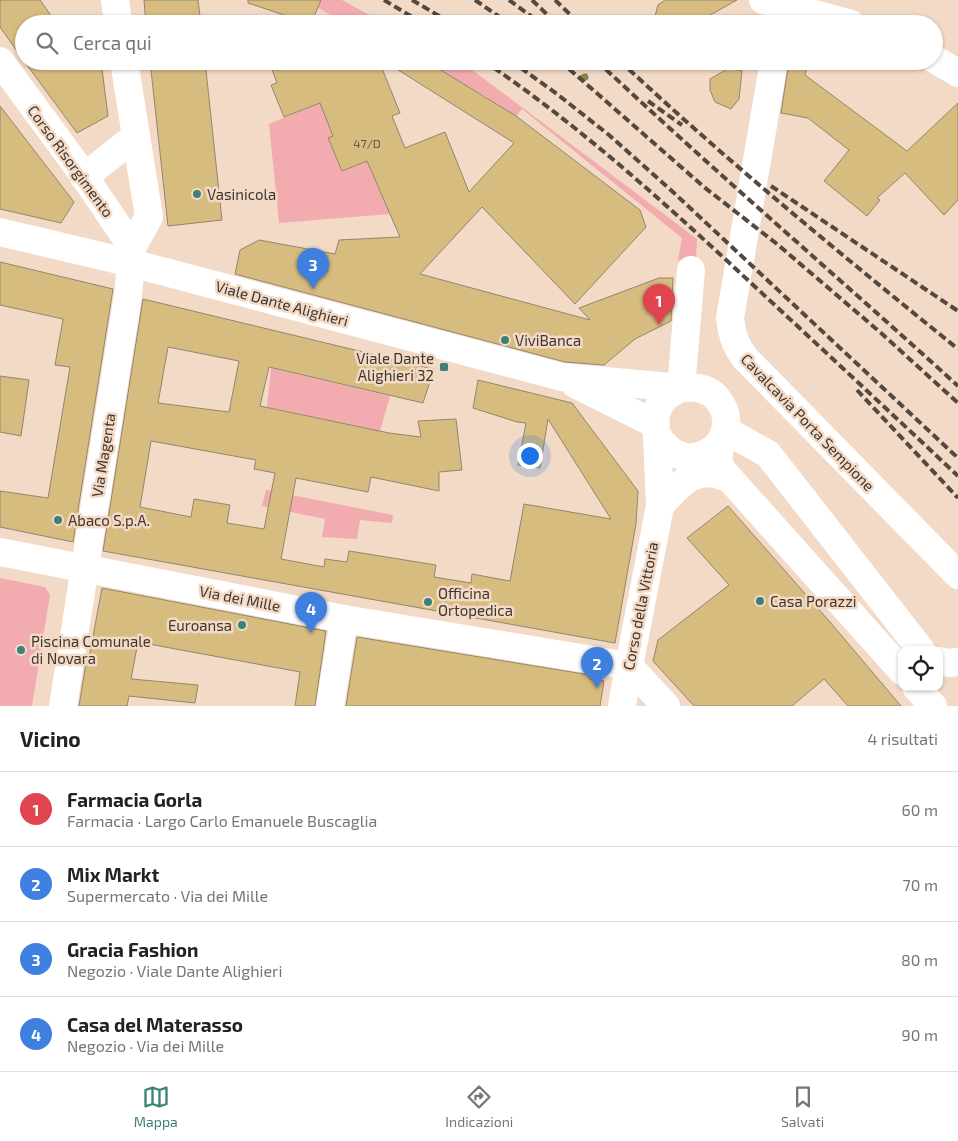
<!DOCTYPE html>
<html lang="it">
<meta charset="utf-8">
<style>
body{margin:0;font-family:"Exo 2",sans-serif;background:#f2f2f2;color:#222}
.controls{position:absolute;right:15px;bottom:15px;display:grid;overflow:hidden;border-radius:10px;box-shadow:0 1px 4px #0004}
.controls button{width:45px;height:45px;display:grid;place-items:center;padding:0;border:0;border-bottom:1px solid #e0e0e0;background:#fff;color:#222;font:25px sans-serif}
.you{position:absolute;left:529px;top:455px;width:18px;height:18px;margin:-12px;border:4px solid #fff;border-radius:50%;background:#1a73e8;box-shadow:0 0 0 8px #1a73e833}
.badge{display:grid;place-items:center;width:32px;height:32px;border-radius:50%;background:#3c8176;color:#fff;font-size:16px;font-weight:700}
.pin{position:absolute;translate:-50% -41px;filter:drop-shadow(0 1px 2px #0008)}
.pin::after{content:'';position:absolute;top:26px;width:18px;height:15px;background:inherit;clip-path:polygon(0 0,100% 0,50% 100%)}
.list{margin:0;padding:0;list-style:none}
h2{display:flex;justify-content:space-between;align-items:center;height:65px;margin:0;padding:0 20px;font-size:21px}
h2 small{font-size:16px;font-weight:400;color:#767676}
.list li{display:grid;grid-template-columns:32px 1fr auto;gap:15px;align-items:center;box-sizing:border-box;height:75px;padding:0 20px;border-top:1px solid #e0e0e0}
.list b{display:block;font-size:19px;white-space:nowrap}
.list p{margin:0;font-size:16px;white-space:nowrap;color:#767676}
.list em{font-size:16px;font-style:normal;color:#767676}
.icon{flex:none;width:28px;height:28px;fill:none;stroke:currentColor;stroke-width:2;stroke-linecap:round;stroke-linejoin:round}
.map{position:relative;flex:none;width:958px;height:706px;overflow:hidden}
.search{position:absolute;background:#fff;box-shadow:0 1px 4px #0004;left:15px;right:15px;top:15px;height:55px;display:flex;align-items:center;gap:12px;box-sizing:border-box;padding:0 18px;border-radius:28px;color:#767676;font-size:19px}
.sheet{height:365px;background:#fff}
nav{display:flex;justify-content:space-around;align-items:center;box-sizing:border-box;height:70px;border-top:1px solid #e0e0e0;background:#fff;font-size:14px;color:#767676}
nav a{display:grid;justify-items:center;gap:2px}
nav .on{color:#3c8176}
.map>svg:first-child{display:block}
.green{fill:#f2acb0}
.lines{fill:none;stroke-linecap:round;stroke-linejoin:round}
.stream{stroke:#848648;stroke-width:7}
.building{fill:#d7bc80;stroke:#92866e;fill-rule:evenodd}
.minor{stroke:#fff;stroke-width:28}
.major{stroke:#fff;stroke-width:28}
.rail{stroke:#54483f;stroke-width:4;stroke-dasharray:8 4;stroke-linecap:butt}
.poi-dot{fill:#3c8176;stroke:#f2dac6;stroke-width:2}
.labels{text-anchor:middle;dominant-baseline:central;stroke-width:5;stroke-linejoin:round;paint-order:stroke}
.number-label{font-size:12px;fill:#665842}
.street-label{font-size:15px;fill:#40362e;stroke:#f2dac6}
.poi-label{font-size:15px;fill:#40362e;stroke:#f2dac6;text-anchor:start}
</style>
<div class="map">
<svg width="958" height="706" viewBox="0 0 958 706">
<rect width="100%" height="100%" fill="#f2dac6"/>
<!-- green -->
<g class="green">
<path d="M303 0H342L386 24H348Z"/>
<path d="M419 61H455L475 72 697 239 696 260H678L682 238 522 109 515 118 491 111 487 97Z"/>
<path d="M320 103 333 136 329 139 342 171 374 158 379 188 390 214 279 223 269 124Z"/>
<path d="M271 368 390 396 380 431 267 407Z"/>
<path d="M266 490 393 515 392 523 360 520 357 539 322 537 325 519 262 506Z"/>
<path d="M0 578 45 587 50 595 32 706H0Z"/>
</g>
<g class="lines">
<!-- stream -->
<path class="stream" d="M583 78 585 77"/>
</g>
<!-- building -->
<g class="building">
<path d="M0 0H40L57 24H24V61L0 27Z"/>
<path d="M144 0H198L201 24H146Z"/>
<path d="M248 0H321L311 24 248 3Z"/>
<path d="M665 0H737L694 24H662L655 16 658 5Z"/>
<path d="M24 61H101L108 116 77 133Z"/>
<path d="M150 61H205L222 220 168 226Z"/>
<path d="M269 61H379L400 113 392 116 405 148 445 132 469 192 514 143 384 61H426L516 116 640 210 646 227 575 304 482 207 420 274 590 320 579 308 659 278H673L671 321 635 339 604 365 565 362 235 274 240 250 259 240 335 254 339 240 400 237 367 161 342 171 328 138 333 136 320 103 284 117 271 85 277 83Z"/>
<path d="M789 61H808L805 75 907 151 958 103V200L944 215 905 173 877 198 880 200 867 216 824 181 849 150 808 118 781 113Z"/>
<path d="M729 68 742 71 739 99 731 109 715 102 710 90V79Z"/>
<path d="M0 106 74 202 61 223 0 209Z"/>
<path d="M0 262 113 289 73 542 0 527V491L48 498 70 367 55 365 63 319 0 305Z"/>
<path d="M143 299 434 369 423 403 269 367 260 406 389 433 421 437 418 421 456 419 462 470 439 472V491L371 477 368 492 296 478 281 559 324 567 325 559 347 562 349 551 436 565 434 577 471 583 472 574 510 581 524 504 611 519 548 419 540 468 518 465 526 423 517 422 473 408 478 380 572 403 638 491 636 524 615 643 103 551ZM168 347 239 361 229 412 158 403ZM151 441 256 460 254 469 275 473 264 529 227 523 230 505 194 499 191 517 140 507Z"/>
<path d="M0 376 29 380 21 436 0 432Z"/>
<path d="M728 506 830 622 901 706H848L824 679 792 706H694L653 661 658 640 729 585 687 538Z"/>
<path d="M102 588 326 631 315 706H295L300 672 138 642 131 679 198 685 195 703 129 696 127 706H79L86 663H88Z"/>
<path d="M357 637 590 675 589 679 604 681 600 706H346Z"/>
</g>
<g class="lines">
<!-- minor -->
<g class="minor">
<path d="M115 0 118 24"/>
<path d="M763 0 851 24"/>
<path d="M934 59 958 73"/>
<path d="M124 61 136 136"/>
<path d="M84 177 136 136 149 217 132 247"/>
<path d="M681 388 691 270"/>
<path d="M0 552 344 619 629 666 622 706"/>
<path d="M63 706 128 295 131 263"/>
<path d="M330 706 344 619"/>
</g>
<!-- major -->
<g class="major">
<path d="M780 24 784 0"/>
<path d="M0 61 77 166 132 247 131 263"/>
<path d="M774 61 730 318C732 334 735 345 745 358L958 575"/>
<path d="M0 232 131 263 562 377 681 388C696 386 710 388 719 401 747 440 687 485 657 435"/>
<path d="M575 384 655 424"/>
<path d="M725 430 768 454 921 650"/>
<path d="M721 441 718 460 722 470 902 671"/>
<path d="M660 506C679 485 696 463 727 478"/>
<path d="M939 661 949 663 958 662"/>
<path d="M916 687 933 706"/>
<path d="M666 706 629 666 660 506 657 435C652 411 659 398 681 388"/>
</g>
<!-- rail -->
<g class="rail">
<path d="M384 0 424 24"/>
<path d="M412 0 453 24"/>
<path d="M475 0 510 24"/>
<path d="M509 0 542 24"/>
<path d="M532 0 557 24"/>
<path d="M555 0 580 24"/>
<path d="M484 61C580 126 666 204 751 283 820 347 889 411 958 476"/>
<path d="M511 61 557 94 609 135 673 192 958 458"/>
<path d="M560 61 704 187 777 244 881 333 958 403"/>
<path d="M597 61C715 172 838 277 958 386"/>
<path d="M620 61C728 162 843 256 958 349"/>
<path d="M648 101 682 125"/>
<path d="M771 186 958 311"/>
<path d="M857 390 958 498"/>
</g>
</g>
<!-- markers -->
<g class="poi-dot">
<circle cx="197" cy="194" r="5"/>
<circle cx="505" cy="340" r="5"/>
<rect x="439" y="362" width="10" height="10" rx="2.5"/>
<circle cx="58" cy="520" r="5"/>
<circle cx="760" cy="601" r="5"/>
<circle cx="428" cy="602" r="5"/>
<circle cx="242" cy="625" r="5"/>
<circle cx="21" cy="650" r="5"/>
</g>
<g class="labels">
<!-- number labels -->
<g class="number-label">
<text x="367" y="143">47/D</text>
</g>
<!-- street labels -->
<g class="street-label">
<text transform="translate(71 161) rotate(54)">Corso Risorgimento</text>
<text transform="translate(282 303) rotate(15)">Viale Dante Alighieri</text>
<text transform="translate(808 422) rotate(46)">Cavalcavia Porta Sempione</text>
<text transform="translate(103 455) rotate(-81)">Via Magenta</text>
<text transform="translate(240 598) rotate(11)">Via dei Mille</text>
<text transform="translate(640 606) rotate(-79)">Corso della Vittoria</text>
</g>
<!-- poi labels -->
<g class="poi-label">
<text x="207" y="194">Vasinicola</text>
<text x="515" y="340">ViviBanca</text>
<text x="434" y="358" text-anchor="end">Viale Dante<tspan x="434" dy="17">Alighieri 32</tspan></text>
<text x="68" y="520">Abaco S.p.A.</text>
<text x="438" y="593">Officina<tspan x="438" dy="17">Ortopedica</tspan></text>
<text x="770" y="601">Casa Porazzi</text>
<text x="232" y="625" text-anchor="end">Euroansa</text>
<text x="31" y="641">Piscina Comunale<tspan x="31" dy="17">di Novara</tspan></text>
</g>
</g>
</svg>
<div class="controls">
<button><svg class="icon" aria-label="locate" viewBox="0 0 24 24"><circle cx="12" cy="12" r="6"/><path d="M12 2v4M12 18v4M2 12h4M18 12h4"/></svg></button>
</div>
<div class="you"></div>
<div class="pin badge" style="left:659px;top:325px;background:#e0444e">1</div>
<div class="pin badge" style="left:597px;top:688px;background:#3f7fe0">2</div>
<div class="pin badge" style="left:313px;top:289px;background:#3f7fe0">3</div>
<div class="pin badge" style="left:311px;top:633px;background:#3f7fe0">4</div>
<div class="search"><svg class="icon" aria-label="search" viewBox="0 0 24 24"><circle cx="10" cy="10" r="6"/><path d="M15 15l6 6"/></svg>Cerca qui</div>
</div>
<section class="sheet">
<h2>Vicino<small>4 risultati</small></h2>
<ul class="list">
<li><span class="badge" style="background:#e0444e">1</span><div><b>Farmacia Gorla</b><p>Farmacia · Largo Carlo Emanuele Buscaglia</p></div><em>60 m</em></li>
<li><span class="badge" style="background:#3f7fe0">2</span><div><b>Mix Markt</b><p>Supermercato · Via dei Mille</p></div><em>70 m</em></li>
<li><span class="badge" style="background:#3f7fe0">3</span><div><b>Gracia Fashion</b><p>Negozio · Viale Dante Alighieri</p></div><em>80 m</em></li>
<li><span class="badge" style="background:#3f7fe0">4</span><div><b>Casa del Materasso</b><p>Negozio · Via dei Mille</p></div><em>90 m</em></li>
</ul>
</section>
<nav>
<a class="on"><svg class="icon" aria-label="map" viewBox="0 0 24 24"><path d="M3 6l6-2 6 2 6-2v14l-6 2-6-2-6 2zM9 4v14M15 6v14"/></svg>Mappa</a>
<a><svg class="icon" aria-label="directions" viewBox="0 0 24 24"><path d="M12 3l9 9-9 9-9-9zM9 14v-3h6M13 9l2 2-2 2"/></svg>Indicazioni</a>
<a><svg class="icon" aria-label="saved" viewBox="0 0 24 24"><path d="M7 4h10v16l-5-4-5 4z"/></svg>Salvati</a>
</nav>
